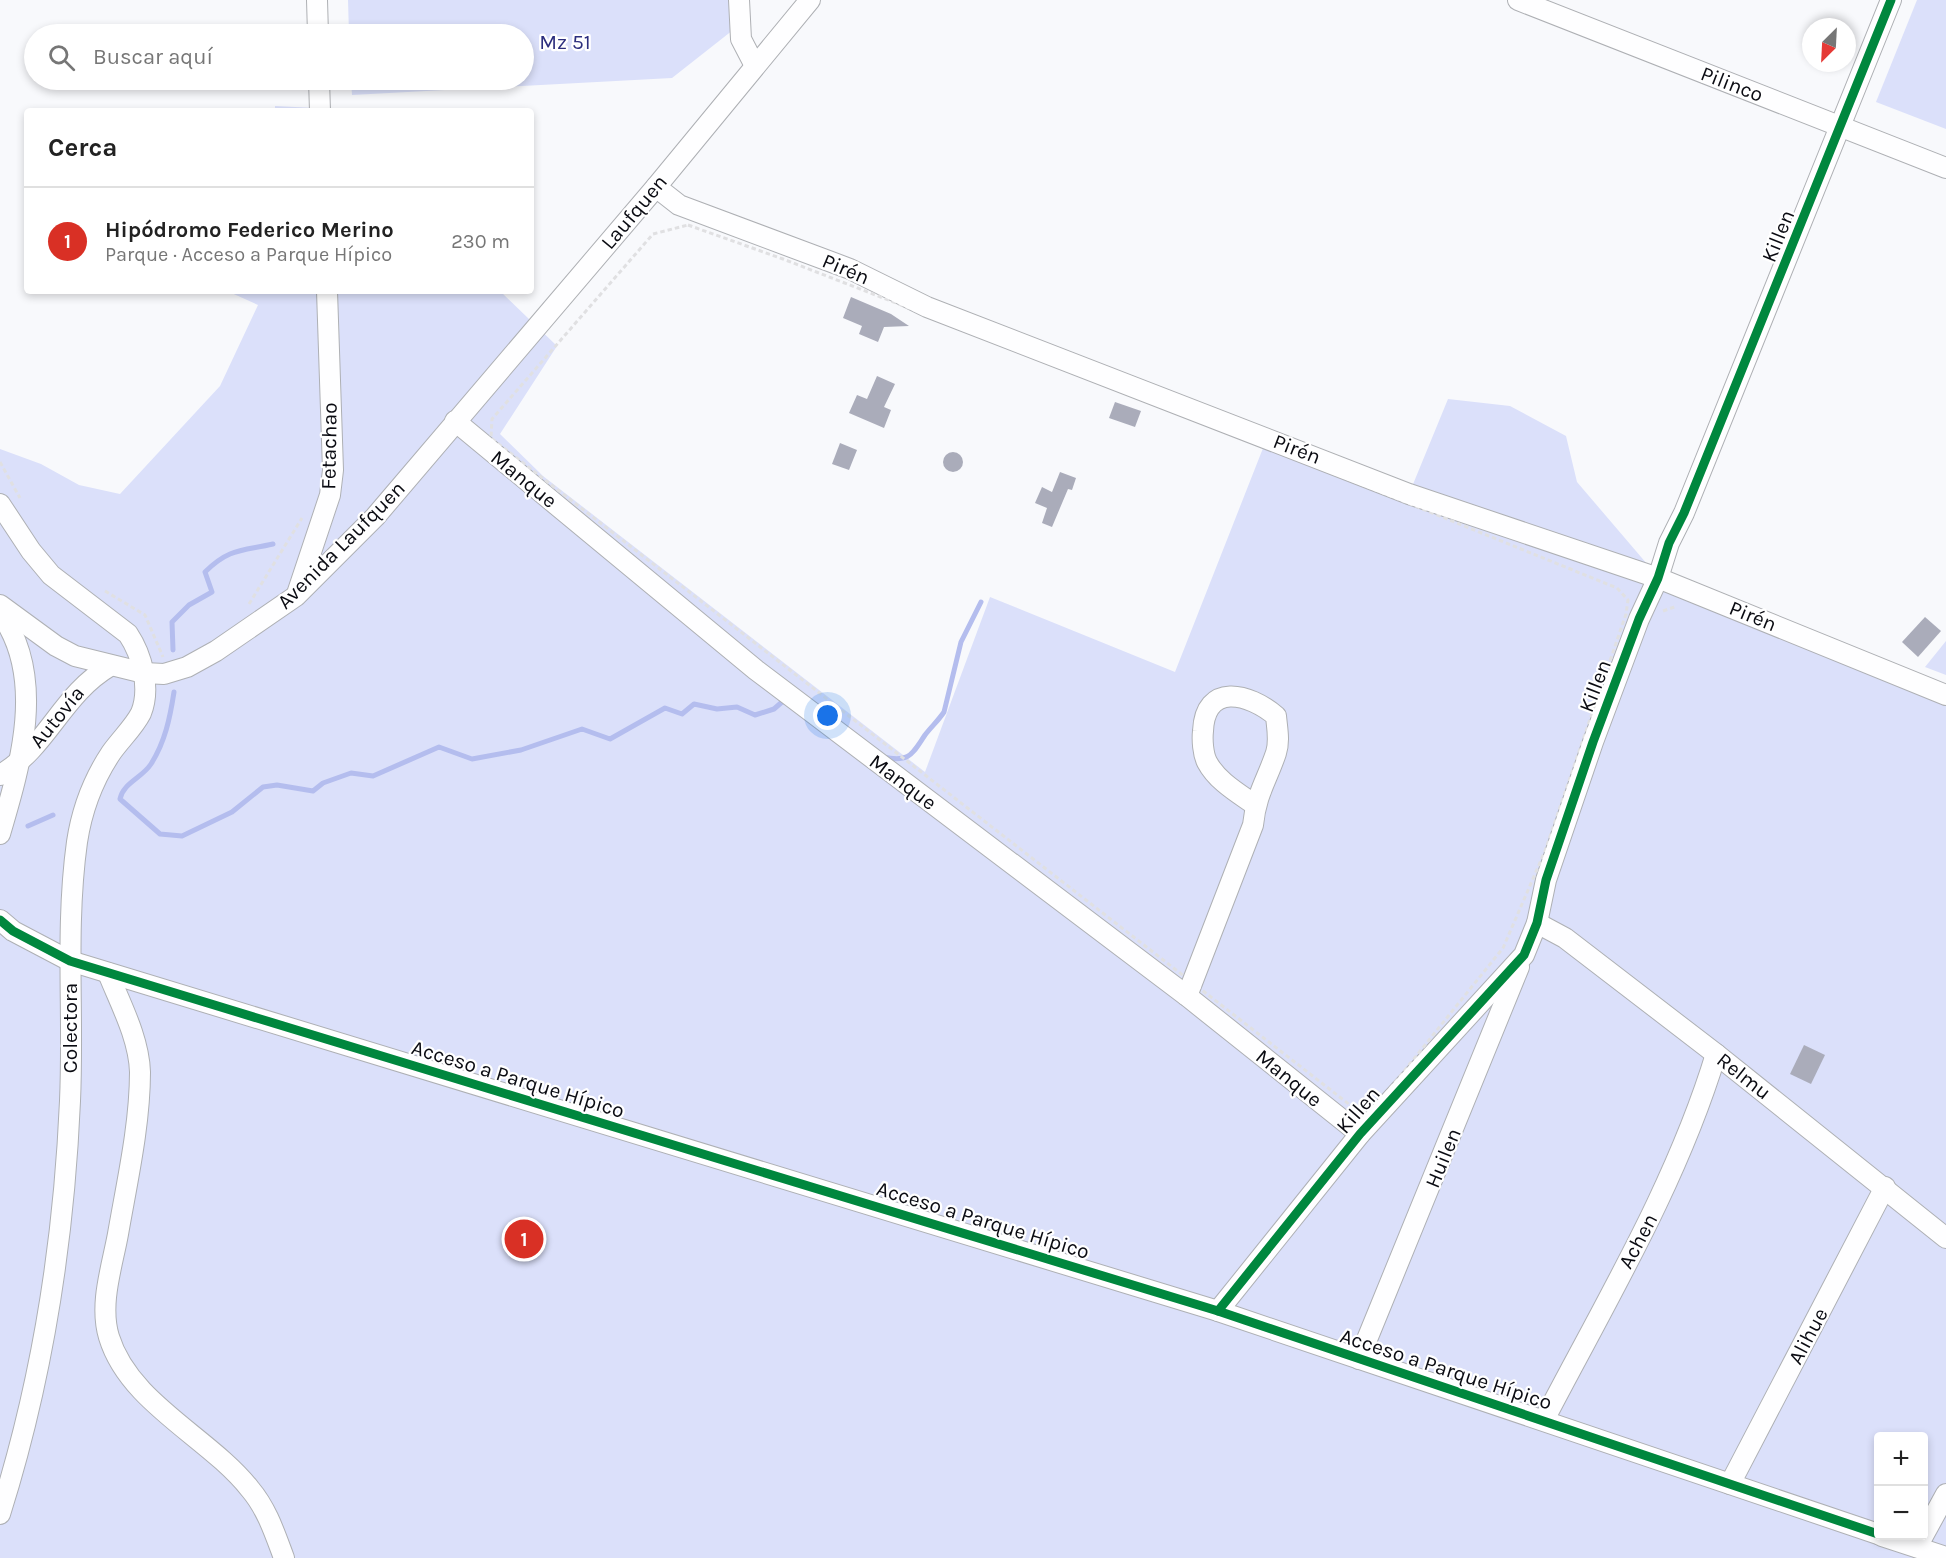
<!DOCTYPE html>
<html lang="es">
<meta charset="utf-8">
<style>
body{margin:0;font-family:Karla,sans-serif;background:#f2f2f2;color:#222}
.controls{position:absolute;right:18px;bottom:18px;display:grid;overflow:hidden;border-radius:6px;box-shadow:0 3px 9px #0003}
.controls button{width:54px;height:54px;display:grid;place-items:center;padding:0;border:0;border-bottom:2px solid #e0e0e0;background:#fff;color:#222;font:30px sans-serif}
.compass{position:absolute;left:1802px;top:18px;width:54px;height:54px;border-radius:50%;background:#fff;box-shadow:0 3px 9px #0003;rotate:204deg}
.you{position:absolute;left:828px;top:716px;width:21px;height:21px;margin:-15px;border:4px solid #fff;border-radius:50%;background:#1a73e8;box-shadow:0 0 0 9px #1a73e833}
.badge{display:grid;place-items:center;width:39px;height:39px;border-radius:50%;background:#d93025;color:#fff;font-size:20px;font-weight:700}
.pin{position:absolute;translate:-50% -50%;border:3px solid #fff;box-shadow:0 2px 6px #0006}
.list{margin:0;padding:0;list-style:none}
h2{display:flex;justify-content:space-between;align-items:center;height:78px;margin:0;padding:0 24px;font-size:26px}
h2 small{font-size:20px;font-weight:400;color:#767676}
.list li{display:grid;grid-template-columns:39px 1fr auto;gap:18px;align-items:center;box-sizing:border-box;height:108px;padding:0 24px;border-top:2px solid #e0e0e0}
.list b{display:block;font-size:22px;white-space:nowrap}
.list p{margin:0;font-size:20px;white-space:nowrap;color:#767676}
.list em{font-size:20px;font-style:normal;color:#767676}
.icon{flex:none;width:33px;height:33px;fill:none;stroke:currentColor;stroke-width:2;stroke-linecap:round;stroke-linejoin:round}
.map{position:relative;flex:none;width:1946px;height:1558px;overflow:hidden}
.search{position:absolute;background:#fff;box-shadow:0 3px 9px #0003;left:24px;top:24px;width:510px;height:66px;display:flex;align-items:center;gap:15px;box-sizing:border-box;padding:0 21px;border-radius:33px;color:#767676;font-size:22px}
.panel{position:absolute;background:#fff;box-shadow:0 3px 9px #0003;left:24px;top:108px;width:510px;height:186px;border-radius:6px}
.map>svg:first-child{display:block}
.green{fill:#dbe0fa;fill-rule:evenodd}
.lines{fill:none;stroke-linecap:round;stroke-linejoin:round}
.stream{stroke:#b4bdee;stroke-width:5}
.building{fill:#aaacba}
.minor-casing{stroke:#aeb0b4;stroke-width:22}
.path{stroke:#e0e0e2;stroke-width:3;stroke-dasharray:4.5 3;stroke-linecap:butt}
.minor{stroke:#fefeff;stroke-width:20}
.cycleway-casing{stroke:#fff;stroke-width:13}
.cycleway{stroke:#00873e;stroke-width:9}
.labels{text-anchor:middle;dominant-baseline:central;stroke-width:4.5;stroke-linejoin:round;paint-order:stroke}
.park-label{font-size:21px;fill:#2c2e7e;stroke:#fff}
.street-label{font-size:21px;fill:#0a0b12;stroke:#fff}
</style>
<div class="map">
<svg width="1946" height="1558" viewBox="0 0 1946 1558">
<rect width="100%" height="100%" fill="#f8f9fc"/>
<!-- green -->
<g class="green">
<path d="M348 0H731L733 30 672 78 352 95 351 80H524V34H349Z"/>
<path d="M1917 0H1946V129L1876 102Z"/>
<path d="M275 106 376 111H275Z"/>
<path d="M227 291H500L557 346 500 434 543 476 925 772 990 597 1175 672 1267 438 1409 494 1448 399 1510 406 1566 436 1577 482 1659 578 1946 695V1558H0V449L41 464 79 485 120 494 220 386 258 305ZM1878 1436H1924V1536H1878Z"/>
<path d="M1946 641V675L1925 667Z"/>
</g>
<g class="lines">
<!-- stream -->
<g class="stream">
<path d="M173 650 172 622 189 605 212 592 205 572C229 548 242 551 273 544"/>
<path d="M174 692C170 718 165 742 151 764 142 778 123 783 120 799L160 834 182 836 232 812 263 787 277 785 313 791 323 783 351 773 373 776 439 747 472 759 521 750 582 729 610 739 665 708 682 714 694 704 717 709 737 707 755 715 774 709 782 702H787"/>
<path d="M883 757C910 763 912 754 925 735 931 727 938 721 944 712L961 642 981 602"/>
<path d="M28 826 53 815"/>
</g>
</g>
<!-- building -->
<g class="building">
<path d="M851 297 891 314 909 326 884 327 878 342 859 334 862 326 843 318Z"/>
<path d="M877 376 895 384 884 407 891 410 884 428 849 413 857 395 867 399Z"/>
<path d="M1115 402 1141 411 1135 427 1109 418Z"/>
<path d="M840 443 857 450 849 470 832 464Z"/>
<circle cx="953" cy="462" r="10"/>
<path d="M1060 472 1076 478 1072 490 1068 489 1052 527 1042 523 1047 508 1035 503 1042 487 1052 492Z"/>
<path d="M1925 617 1941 631 1918 657 1902 642Z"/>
<path d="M1804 1045 1825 1055 1811 1084 1790 1074Z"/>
</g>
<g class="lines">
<!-- minor casing -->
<g class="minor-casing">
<g id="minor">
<path d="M317 0 318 34"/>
<path d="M739 0 741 39 755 66"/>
<path d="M1518 0 1946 168"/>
<path d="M319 80 320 111"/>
<path d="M656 187 679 205 850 269 927 307 1409 494 1658 578 1946 695"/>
<path d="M455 421 756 670 1187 996 1360 1134"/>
<path d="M0 504 31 551 51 575 128 634C142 655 151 688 141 713 134 727 120 740 111 753 93 780 82 809 77 842 65 928 74 1014 70 1101 64 1240 42 1381 0 1514"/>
<path d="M298 591 330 495 333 470 327 291"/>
<path d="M0 605 56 646 75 656 144 673 164 674 187 667 216 651 296 596 375 517 656 187 810 0"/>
<path d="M0 613C47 677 20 766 0 834"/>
<path d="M0 775C48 747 61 695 110 666"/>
<path d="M0 920 13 931 70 961 1218 1311 1878 1534"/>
<path d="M1537 923 1565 938 1716 1054 1946 1238"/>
<path d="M108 973C120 1003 139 1038 140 1072 140 1125 127 1182 118 1234 112 1267 99 1304 109 1337 129 1403 209 1437 250 1489 267 1509 275 1534 284 1558"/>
<path d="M1187 996 1253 825C1256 794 1267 780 1276 753 1280 741 1277 728 1276 716 1249 693 1205 682 1203 731 1202 740 1203 754 1207 762 1217 781 1238 793 1255 805"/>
<path d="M1218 1311 1360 1134 1524 955 1537 923 1546 880 1593 742 1639 619 1658 578 1669 543 1684 513 1891 0"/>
<path d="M1359 1359 1519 967"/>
<path d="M1544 1420C1606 1301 1677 1183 1716 1054"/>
<path d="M1730 1484 1885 1187"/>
<path d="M1882 1536 1946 1557"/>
<path d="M1917 1547 1946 1494"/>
</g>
</g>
<!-- path -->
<g class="path">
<path d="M688 225 783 259 1356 482 1617 588 1628 600 1626 614 1545 851 1503 948 1380 1101 1350 1105 491 438 492 419 653 234Z"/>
<path d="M0 462 20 498"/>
<path d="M105 591 145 615 163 657"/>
<path d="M249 604 302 518"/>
<path d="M1663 611 1677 606"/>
</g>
<!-- minor -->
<use href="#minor" class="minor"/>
<!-- cycleway casing -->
<g class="cycleway-casing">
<g id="cycleway">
<path d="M0 920 13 931 70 961 1218 1311 1878 1534"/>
<path d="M1218 1311 1360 1134 1524 955 1537 923 1546 880 1593 742 1639 619 1658 578 1669 543 1684 513 1891 0"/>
</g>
</g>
<!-- cycleway -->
<use href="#cycleway" class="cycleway"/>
</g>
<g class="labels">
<!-- park labels -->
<g class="park-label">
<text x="565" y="42">Mz 51</text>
</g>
<!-- street labels -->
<g class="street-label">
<text transform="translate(1732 84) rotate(21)">Pilinco</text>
<text transform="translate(634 212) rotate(-50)">Laufquen</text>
<text transform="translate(1778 236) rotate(-68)">Killen</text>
<text transform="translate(846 269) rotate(23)">Pirén</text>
<text transform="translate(329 446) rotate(-89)">Fetachao</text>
<text transform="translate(1297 449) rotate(21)">Pirén</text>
<text transform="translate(524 479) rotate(39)">Manque</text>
<text transform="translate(341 545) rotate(-45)">Avenida Laufquen</text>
<text transform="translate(1753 616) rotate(22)">Pirén</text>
<text transform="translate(1595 686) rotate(-69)">Killen</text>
<text transform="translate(57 717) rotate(-51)">Autovía</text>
<text transform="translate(903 782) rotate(37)">Manque</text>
<text transform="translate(70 1028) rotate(-90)">Colectora</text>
<text transform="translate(1744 1076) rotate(38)">Relmu</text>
<text transform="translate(1289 1078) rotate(39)">Manque</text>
<text transform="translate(518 1079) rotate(17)">Acceso a Parque Hípico</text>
<text transform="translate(1358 1110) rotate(-49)">Killen</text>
<text transform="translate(1443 1158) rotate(-68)">Huilen</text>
<text transform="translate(983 1220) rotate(17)">Acceso a Parque Hípico</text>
<text transform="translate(1638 1241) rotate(-62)">Achen</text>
<text transform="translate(1808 1336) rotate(-62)">Alihue</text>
<text transform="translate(1446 1369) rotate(18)">Acceso a Parque Hípico</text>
</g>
</g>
</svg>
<div class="controls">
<button>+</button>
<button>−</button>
</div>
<svg class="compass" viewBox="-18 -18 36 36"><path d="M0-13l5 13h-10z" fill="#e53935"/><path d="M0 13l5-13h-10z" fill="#767676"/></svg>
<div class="you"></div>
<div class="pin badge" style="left:524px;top:1239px">1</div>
<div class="search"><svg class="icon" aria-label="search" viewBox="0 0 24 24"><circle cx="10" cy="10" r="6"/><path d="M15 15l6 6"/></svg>Buscar aquí</div>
<section class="panel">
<h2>Cerca<small></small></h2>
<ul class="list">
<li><span class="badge">1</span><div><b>Hipódromo Federico Merino</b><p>Parque · Acceso a Parque Hípico</p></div><em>230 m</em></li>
</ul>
</section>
</div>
